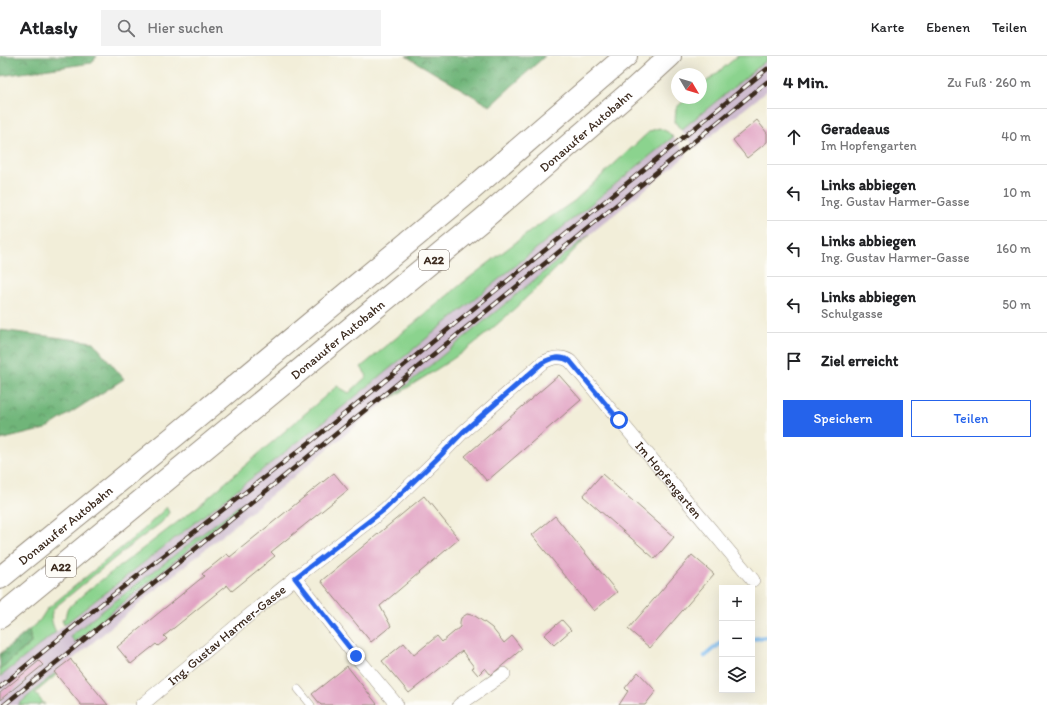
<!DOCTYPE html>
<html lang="de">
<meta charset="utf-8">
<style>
body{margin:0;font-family:Itim,sans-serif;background:#f2f2f2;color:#202124}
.controls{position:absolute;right:12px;bottom:12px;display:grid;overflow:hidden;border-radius:0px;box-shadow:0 4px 16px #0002}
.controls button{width:36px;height:36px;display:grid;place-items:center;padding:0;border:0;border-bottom:1px solid #e0e0e0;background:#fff;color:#202124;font:20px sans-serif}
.compass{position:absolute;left:671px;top:12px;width:36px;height:36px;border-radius:50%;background:#fff;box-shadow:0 4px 16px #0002;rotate:128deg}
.stop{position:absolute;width:12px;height:12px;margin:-9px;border:3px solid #2563eb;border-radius:50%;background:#fff}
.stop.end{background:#2563eb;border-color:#fff;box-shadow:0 1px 4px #0008}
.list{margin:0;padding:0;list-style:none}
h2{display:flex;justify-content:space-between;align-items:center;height:52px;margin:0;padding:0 16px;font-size:17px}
h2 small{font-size:13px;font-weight:400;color:#757577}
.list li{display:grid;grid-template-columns:26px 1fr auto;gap:12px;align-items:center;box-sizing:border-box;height:56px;padding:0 16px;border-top:1px solid #e0e0e0}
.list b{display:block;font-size:15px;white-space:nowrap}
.list p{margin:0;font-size:13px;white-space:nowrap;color:#757577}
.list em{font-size:13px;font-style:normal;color:#757577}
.actions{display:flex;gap:8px;padding:12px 16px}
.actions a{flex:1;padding:9px 0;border:1px solid #2563eb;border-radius:0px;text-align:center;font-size:14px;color:#2563eb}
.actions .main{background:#2563eb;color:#fff}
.icon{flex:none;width:22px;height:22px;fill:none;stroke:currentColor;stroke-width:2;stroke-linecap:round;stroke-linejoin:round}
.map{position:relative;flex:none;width:767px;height:649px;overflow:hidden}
header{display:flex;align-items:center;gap:24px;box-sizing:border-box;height:56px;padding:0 20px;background:#fff;border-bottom:1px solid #e0e0e0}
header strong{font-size:19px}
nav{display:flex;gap:22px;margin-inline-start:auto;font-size:14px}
.search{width:280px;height:36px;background:#f2f2f2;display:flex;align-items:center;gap:10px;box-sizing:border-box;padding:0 14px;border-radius:0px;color:#757577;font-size:15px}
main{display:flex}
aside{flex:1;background:#fff}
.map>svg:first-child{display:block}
.railway{fill:#cfbdd0}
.green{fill:#8bd38e;stroke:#637e56}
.forest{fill:url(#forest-crowns);stroke:#56704c}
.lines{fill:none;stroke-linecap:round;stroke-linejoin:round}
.stream{stroke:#7cbbf0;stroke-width:4.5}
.building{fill:#e2a4c4}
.lane-casing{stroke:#968c7c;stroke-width:8}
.street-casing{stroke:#968c7c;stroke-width:14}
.highway-casing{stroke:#968c7c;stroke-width:24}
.lane{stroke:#fff;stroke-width:7}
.street{stroke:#fff;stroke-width:13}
.highway{stroke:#fff;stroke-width:22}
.rail-casing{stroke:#3b2a1e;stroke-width:4.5}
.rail{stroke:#fdfcf7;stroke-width:3;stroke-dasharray:9;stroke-linecap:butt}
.route{stroke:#2563eb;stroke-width:5}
.labels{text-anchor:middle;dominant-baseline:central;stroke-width:3.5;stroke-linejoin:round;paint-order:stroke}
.shield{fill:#fdfcf7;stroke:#75695f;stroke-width:1}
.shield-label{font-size:12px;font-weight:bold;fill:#3b2a1e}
.street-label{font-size:13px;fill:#3b2a1e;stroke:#fdfcf7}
</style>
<header>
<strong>Atlasly</strong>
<div class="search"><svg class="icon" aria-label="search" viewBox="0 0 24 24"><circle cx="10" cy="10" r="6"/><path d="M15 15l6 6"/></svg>Hier suchen</div>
<nav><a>Karte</a><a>Ebenen</a><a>Teilen</a></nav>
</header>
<main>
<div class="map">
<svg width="767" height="649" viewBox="0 0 767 649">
<defs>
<pattern id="forest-crowns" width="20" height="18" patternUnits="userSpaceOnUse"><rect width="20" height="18" fill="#70b579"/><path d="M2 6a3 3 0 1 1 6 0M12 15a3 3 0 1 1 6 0" fill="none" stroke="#5d9363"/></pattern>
</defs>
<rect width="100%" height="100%" fill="#fdfcf7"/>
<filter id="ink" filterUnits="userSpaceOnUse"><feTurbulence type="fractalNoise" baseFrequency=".025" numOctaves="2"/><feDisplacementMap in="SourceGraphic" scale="8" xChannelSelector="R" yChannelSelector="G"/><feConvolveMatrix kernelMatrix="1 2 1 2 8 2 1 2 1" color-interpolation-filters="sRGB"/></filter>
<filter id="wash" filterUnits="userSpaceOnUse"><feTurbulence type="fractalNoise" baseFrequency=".012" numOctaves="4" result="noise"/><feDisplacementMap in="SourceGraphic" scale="16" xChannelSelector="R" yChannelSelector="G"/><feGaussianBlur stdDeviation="0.9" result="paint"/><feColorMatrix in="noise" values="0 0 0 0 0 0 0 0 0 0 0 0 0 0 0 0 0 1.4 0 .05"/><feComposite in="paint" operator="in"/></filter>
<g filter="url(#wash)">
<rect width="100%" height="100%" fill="#f2eed9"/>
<!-- railway -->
<g class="railway">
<path d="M767 4V35L696 92 681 74Z"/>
<path d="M673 81 687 99 170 522 18 649H0V621L56 576 345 349Z"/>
</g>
<!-- green -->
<g class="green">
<path d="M738 0H767V4L681 74 675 66 676 52 687 42H701V30Z"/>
<path d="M659 72 668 76 673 81 345 349 64 569 62 564 65 562 67 553 87 535 196 452 337 330 349 337 367 320 361 311 465 225 532 174 574 145 650 75Z"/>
<path d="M590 178C552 217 514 256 471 290 446 309 418 324 392 342V341Z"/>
<path d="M242 447 243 449 75 586 70 580Z"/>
<path d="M167 451 169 457 161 467 126 493 54 552C49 559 52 568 56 576L0 621V613L31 587 29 574 40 564 47 553 143 474Z"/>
<path d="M55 617 56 619 35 637 45 649 41 647 39 649H18Z"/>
</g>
<!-- forest -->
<g class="forest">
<path d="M0 0H97L92 7 0 20Z"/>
<path d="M406 0H545L490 50Z"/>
<path d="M0 274 93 286 124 323 45 373 0 384Z"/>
<path d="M29 574 31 587 0 613V598Z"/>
</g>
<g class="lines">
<!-- stream -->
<g class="stream">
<path d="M752 583 767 581"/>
<path d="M705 600 722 586"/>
</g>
</g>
<g id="blocks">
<!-- building -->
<g class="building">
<path d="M757 64 767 77V86L747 102 733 84Z"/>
<path d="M559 319 581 344 487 425 465 400Z"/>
<path d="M334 417 348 434 271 496 275 500 232 535 227 529 164 580 167 583 158 590 156 588 131 608 117 591 204 520 202 518 227 498 230 501Z"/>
<path d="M602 418 674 481 655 503 583 440Z"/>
<path d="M424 440 459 483 380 550 391 570 371 586 321 525Z"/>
<path d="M555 460 617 536 594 555 532 479Z"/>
<path d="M692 499 714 518 650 592 628 573Z"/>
<path d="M467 558 475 560 484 566 492 572 504 587 512 580 522 593 491 619 485 612 478 619 472 612 474 611 462 595 409 637 382 605 404 587 414 599 437 580 442 586 460 571V566L461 562Z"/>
<path d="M562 564 571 574 554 589 544 579Z"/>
<path d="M71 603V604L108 649H81L54 616Z"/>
<path d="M39 605 43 609 0 644V637Z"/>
<path d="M347 610 377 648 376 649H321L312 638Z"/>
<path d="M638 616 656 635 645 649H619L628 635 625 632Z"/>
</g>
</g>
</g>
<g filter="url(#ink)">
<use href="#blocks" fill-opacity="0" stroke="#968c7c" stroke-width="1"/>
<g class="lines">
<!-- lane casing -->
<g class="lane-casing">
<path id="lane" d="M298 633 311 649"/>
</g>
<!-- street casing -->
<g class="street-casing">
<g id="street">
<path d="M295 522 349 592 397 649"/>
<path id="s1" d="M142 649 242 565 295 522 385 453 441 399 463 376 542 307C551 302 560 299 570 305L753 524"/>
<path d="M459 649 504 618"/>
</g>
</g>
<!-- highway casing -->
<g class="highway-casing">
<g id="highway">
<path id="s2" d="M0 522 176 379 464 140 626 0"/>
<path id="s3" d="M0 561 482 164 635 32 670 0"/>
</g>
</g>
<!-- lane -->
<use href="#lane" class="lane"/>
<!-- street -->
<use href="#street" class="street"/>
<!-- highway -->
<use href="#highway" class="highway"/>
<!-- rail casing -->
<g class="rail-casing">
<g id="rail">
<path d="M0 631 104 546 310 386 767 13"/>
<path d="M4 649 767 26"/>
</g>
</g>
<!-- rail -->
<use href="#rail" class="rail"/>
</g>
</g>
<g class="lines" filter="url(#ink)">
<!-- route -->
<path class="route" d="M356 600 295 522 385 453 441 399 463 376 542 307C551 302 560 299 570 305L619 364"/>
</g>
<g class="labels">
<!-- shield labels -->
<g class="shield">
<rect x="419" y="194" width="30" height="20" rx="3"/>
<rect x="46" y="501" width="30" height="20" rx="3"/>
</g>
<g class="shield-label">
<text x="434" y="204">A22</text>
<text x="61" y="511">A22</text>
</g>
<!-- street labels -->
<g class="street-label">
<text stroke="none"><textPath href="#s3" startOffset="761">Donauufer Autobahn</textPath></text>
<text stroke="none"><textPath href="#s3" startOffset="437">Donauufer Autobahn</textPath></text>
<text stroke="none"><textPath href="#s1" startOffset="711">Im Hopfengarten</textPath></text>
<text stroke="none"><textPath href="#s2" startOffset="84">Donauufer Autobahn</textPath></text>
<text stroke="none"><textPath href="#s1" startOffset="110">Ing. Gustav Harmer-Gasse</textPath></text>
</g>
</g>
</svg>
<div class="controls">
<button>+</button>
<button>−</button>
<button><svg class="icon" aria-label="layers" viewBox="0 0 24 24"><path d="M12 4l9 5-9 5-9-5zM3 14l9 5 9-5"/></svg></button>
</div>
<svg class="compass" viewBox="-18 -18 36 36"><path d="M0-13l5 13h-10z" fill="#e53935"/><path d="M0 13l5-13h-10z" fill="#757577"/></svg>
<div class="stop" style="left:619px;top:364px"></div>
<div class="stop end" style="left:356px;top:600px"></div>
</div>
<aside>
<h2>4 Min.<small>Zu Fuß · 260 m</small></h2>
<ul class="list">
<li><svg class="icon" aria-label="ahead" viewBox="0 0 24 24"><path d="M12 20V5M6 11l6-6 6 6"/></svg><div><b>Geradeaus</b><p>Im Hopfengarten</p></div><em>40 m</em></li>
<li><svg class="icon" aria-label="left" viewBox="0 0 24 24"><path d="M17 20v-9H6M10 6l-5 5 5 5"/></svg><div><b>Links abbiegen</b><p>Ing. Gustav Harmer-Gasse</p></div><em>10 m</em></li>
<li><svg class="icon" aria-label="left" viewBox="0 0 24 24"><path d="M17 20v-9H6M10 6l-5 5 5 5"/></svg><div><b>Links abbiegen</b><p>Ing. Gustav Harmer-Gasse</p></div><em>160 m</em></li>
<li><svg class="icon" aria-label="left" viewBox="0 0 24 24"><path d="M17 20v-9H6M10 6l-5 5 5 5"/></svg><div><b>Links abbiegen</b><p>Schulgasse</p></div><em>50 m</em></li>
<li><svg class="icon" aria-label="arrive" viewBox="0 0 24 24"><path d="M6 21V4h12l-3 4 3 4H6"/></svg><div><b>Ziel erreicht</b></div></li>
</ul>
<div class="actions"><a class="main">Speichern</a><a>Teilen</a></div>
</aside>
</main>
